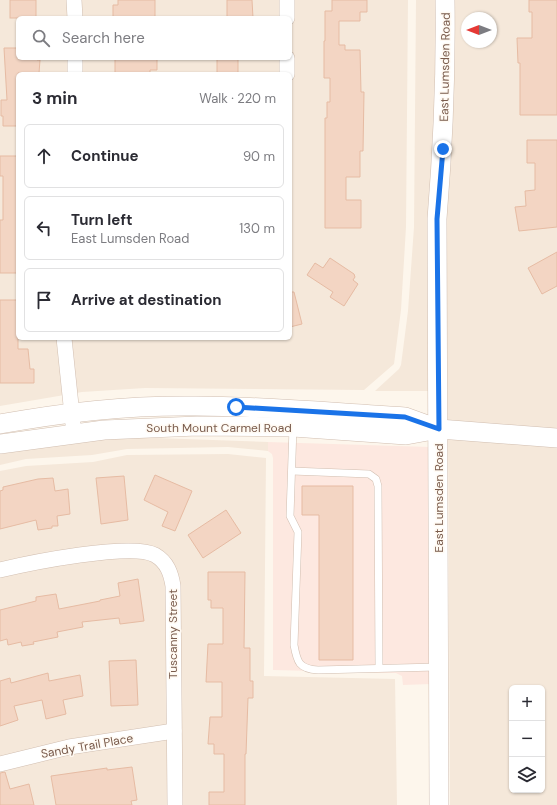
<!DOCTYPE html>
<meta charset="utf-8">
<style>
body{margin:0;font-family:"DM Sans",sans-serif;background:#f7f7f7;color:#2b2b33}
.controls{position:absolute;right:12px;bottom:12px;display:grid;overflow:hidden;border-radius:6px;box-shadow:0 1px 3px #0004}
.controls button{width:36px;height:36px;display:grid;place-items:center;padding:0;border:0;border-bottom:1px solid #e1e1e2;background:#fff;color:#2b2b33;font:20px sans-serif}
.compass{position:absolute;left:461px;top:12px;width:36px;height:36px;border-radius:50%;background:#fff;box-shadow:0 1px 3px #0004;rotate:270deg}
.stop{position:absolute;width:12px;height:12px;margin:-9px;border:3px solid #1a73e8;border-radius:50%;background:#fff}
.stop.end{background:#1a73e8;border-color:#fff;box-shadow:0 1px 4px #0008}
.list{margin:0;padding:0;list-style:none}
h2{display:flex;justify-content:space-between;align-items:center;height:52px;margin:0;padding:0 16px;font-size:17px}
h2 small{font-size:13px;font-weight:400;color:#7c7c81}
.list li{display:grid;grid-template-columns:26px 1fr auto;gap:12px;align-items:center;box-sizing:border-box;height:64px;margin:0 8px 8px;padding:0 8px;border:1px solid #e1e1e2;border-radius:6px}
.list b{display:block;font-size:15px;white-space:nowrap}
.list p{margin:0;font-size:13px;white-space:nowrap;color:#7c7c81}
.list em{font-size:13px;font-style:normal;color:#7c7c81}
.icon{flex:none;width:22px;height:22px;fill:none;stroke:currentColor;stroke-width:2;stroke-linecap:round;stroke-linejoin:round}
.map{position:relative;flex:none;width:557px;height:805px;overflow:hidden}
.search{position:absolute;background:#fff;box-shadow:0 1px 3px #0004;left:16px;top:16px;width:276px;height:44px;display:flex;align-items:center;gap:10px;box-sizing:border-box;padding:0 14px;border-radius:6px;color:#7c7c81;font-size:15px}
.panel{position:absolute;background:#fff;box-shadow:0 1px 3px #0004;left:16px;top:72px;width:276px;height:268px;border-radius:6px}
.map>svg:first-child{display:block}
.residential{fill:#f5e8da;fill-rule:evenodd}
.commercial{fill:#fde8e0}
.building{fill:#f3d5c3;stroke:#e6bba3}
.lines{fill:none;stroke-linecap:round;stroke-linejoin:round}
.service-casing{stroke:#d1beb0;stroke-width:8}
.minor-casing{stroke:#d1beb0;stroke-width:16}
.tertiary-casing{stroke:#d1beb0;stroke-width:20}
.service{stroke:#fff;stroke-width:7}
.minor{stroke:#fff;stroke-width:15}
.tertiary{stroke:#fff;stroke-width:19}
.route{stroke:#1a73e8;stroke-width:5}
.labels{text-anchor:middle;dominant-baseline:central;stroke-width:3;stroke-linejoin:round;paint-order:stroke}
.street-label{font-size:12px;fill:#7a5c4d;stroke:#fffaf3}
</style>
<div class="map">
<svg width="557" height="805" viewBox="0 0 557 805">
<rect width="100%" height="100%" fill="#fdf6ec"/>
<!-- residential -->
<g class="residential">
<path d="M0 0H408L406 227 401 310 394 364 364 390 145 388 82 392 0 406ZM18 18H290V58H18ZM18 74H290V338H18Z"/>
<path d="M416 0H437L430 391H375L399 369 401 365 408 311 414 227Z"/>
<path d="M454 0H557V430L448 422 446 220 451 149 454 65ZM467 18H491V42H467Z"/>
<path d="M127 437 268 442V451L228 447 127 449 92 455 26 459 0 465V454L99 439Z"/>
<path d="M448 438 557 446V805H450ZM512 688H542V790H512Z"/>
<path d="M228 454 266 458 264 676 395 679 397 805H0V471L26 466 93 462 127 455Z"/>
</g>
<!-- commercial -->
<path class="commercial" d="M268 442 430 447 431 684 403 685 402 676 396 673 273 670V458L272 454 268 451Z"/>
<!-- building -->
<g class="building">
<rect x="10" y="0" width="26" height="18"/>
<path d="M118 0H155V18H113V5H118Z"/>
<path d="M227 0H252L253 18H227Z"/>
<path d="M332 0H367V12H360V21H339V45H345V50H360L361 92H364L363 151H360V177H346V200H361V228H325V118H327V102H330V78H324V41H325V11H332Z"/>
<path d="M529 0H557V115H520V63H518L517 38H532V12H529Z"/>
<path d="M4 48H18V58H37V60H40L39 73H18V126H3V116H1V100H7Z"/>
<path d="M115 58H157V70H150V74H115Z"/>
<rect x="217" y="58" width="21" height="16"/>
<path d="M527 140H557V227L519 231 515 207 526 206 525 191 535 190V163H527Z"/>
<path d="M0 156H18V273H0V220H3V176H0Z"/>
<path d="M557 252V286L542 294 528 268Z"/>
<path d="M330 258 354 274 355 277 353 280 358 284 344 306 330 297 333 292 307 275 315 263 323 268Z"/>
<path d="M290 292H294L302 324 290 327Z"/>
<path d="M0 300H18V349H28L30 369H34V383H0Z"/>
<path d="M155 475 192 491 175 531 162 526 168 512 144 500Z"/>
<path d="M124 476 128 520 101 524 96 478Z"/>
<path d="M53 478 55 491 68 489 70 514 57 516 58 526H52V528L38 530 36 520 0 529V491L3 490V487L38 479Z"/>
<path d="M302 486H353V660H319V515H302Z"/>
<path d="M226 510 241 533 203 558 188 535Z"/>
<path d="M208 572H245L244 648H250V681H253V698H248L246 754H245V805H209V792H224V754H214V744H208L210 717H222V682H206L208 644H223V608H211V600H208Z"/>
<path d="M138 579 144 621 120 624 119 618 82 622 83 627 57 632 58 637 33 642 34 644 22 646 21 642 8 645 7 639 0 641V610L36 601V597L56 594 59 609 100 601V600L120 596 118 583Z"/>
<path d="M136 660 138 705 111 706 109 661Z"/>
<path d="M48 673 49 681 80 675 83 696 63 700 66 714 46 719 42 700 14 706 18 720 0 726V681L10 678 11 683Z"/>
<path d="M132 767 137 800 131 801 132 805H56L51 776 107 768V770Z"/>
<path d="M5 772 10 789 29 784 34 805H0V773Z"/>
</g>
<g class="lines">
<!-- service casing -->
<g class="service-casing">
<g id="service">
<path d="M293 427 290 516 298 532 294 645C297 662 299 669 318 670L437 667"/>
<path d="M292 471 369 474 376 479 378 486 379 667"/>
</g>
</g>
<!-- minor casing -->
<g class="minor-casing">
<g id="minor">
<path d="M74 0 75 18"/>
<path d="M287 18V0"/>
<path d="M75 58V74"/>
<path d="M287 74V58"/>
<path d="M64 338 74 434"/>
<path d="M0 570C29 563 132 542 155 555 167 562 171 573 173 586L175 805"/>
<path d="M0 764 69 747 174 731"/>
</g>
</g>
<!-- tertiary casing -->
<g class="tertiary-casing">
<g id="tertiary">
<path d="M0 424C65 412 130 405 196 406 266 406 335 413 405 417L438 429"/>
<path d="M0 444 104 430 197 426 293 427 406 435 439 429 557 438"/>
<path d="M439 805 437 219C443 146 446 73 445 0"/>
</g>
</g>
<!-- service -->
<use href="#service" class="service"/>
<!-- minor -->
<use href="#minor" class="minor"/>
<!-- tertiary -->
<use href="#tertiary" class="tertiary"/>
</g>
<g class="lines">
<!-- route -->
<path class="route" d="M236 407 405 417 439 429 437 219 443 149"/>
</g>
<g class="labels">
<!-- street labels -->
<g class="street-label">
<text transform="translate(445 67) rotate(-89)">East Lumsden Road</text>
<text x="219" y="428">South Mount Carmel Road</text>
<text transform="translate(439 498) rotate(-90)">East Lumsden Road</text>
<text transform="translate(173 634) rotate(-90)">Tuscanny Street</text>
<text transform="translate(87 746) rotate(-10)">Sandy Trail Place</text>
</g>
</g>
</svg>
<div class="controls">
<button>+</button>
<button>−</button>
<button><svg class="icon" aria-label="layers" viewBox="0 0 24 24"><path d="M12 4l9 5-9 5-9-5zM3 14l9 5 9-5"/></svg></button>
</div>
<svg class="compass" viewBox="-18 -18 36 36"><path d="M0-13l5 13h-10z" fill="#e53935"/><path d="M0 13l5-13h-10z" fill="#7c7c81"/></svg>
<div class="stop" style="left:236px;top:407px"></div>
<div class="stop end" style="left:443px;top:149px"></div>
<div class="search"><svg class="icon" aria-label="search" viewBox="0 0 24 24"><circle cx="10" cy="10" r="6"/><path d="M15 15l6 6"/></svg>Search here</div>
<section class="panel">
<h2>3 min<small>Walk · 220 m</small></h2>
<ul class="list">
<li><svg class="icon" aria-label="ahead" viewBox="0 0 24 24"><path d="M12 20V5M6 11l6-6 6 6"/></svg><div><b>Continue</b></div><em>90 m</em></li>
<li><svg class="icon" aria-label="left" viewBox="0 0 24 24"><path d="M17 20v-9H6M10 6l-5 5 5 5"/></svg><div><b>Turn left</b><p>East Lumsden Road</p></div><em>130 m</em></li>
<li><svg class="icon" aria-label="arrive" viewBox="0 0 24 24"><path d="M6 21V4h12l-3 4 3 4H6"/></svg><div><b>Arrive at destination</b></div></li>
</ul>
</section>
</div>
